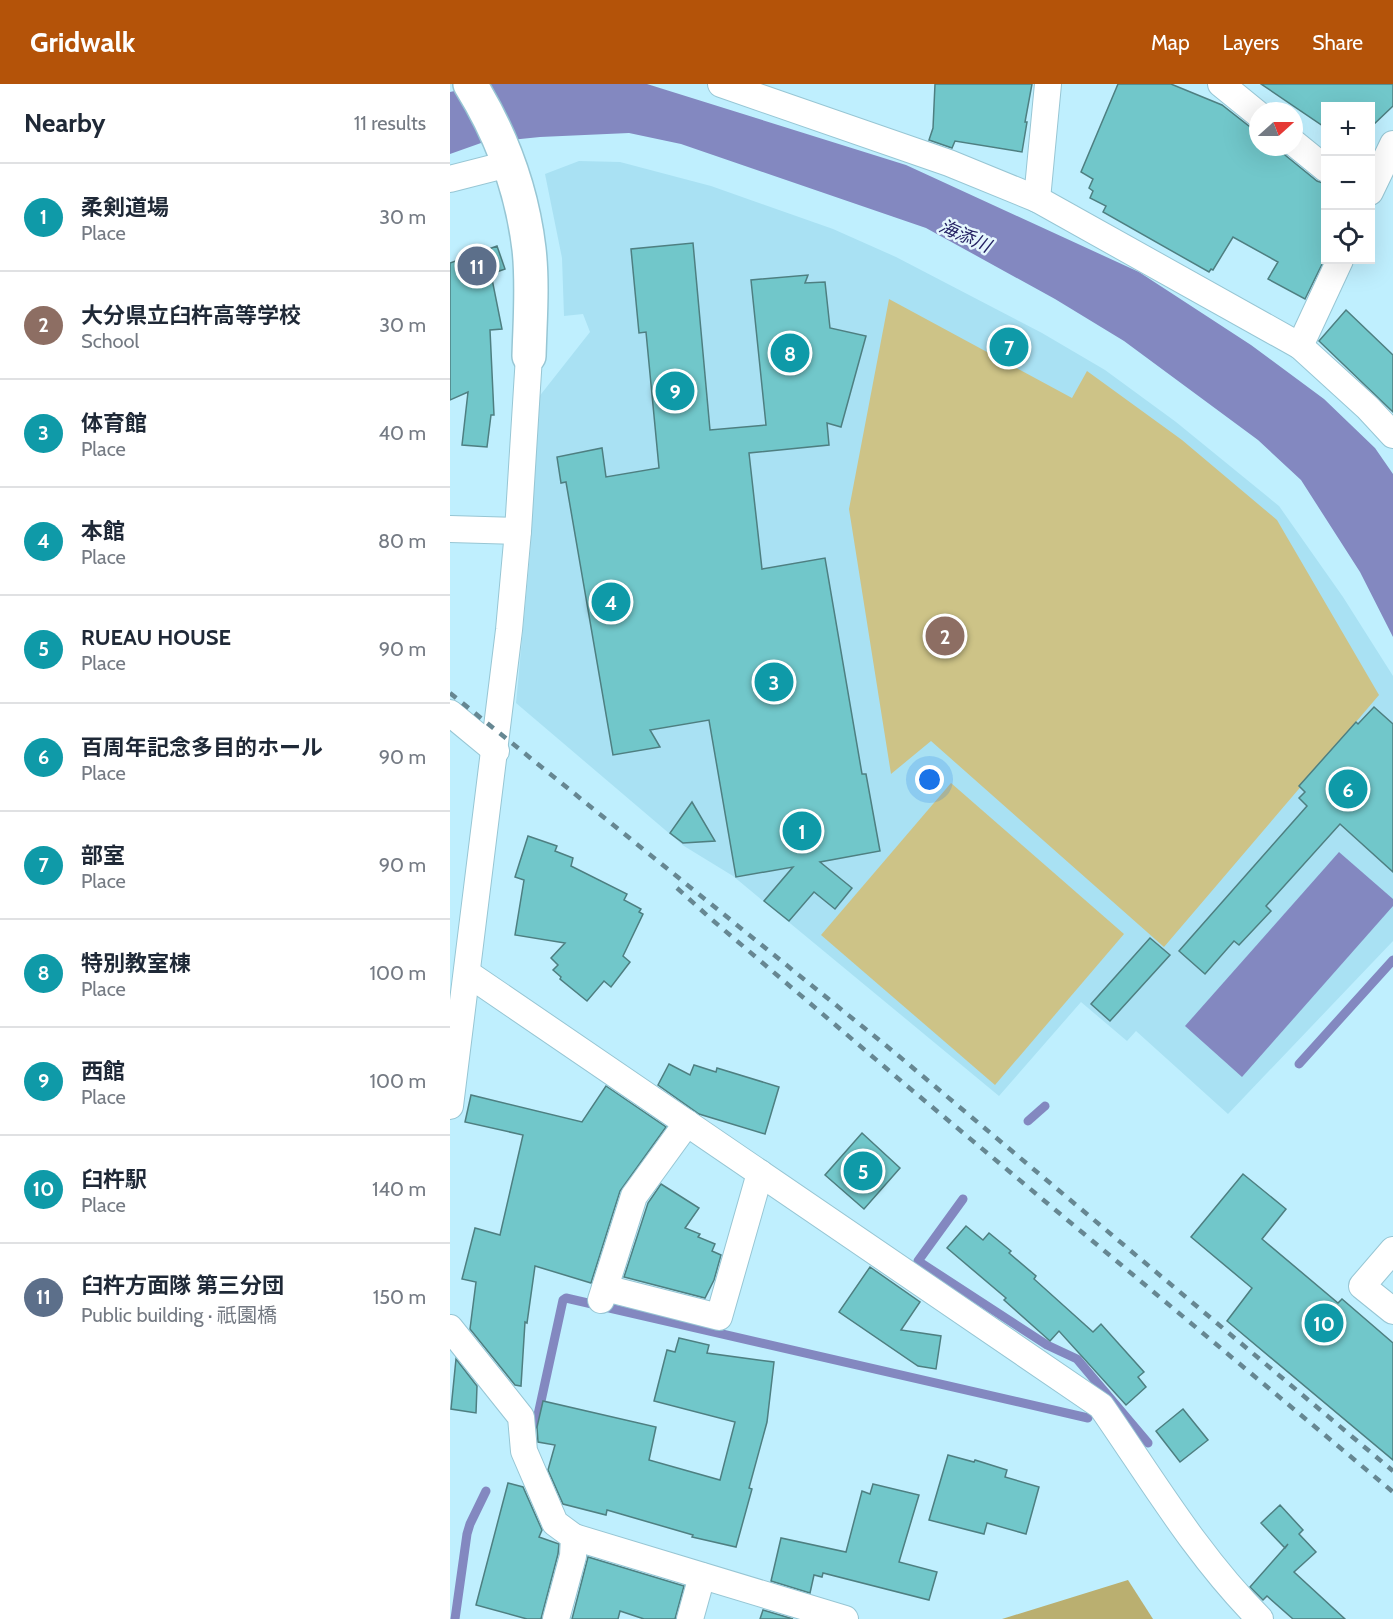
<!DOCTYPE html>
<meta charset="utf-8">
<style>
body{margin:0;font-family:Cabin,"Noto Sans JP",sans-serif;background:#f2f2f3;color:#1f2937}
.controls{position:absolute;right:18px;top:18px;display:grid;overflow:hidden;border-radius:0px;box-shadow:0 6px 24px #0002}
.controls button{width:54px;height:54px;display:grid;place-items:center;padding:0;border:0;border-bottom:2px solid #e0e1e3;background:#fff;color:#1f2937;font:30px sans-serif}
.compass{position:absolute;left:799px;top:18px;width:54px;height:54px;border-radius:50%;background:#fff;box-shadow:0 6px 24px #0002;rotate:69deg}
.you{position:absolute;left:480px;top:696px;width:21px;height:21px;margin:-15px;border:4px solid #fff;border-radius:50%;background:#1a73e8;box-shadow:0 0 0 9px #1a73e833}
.badge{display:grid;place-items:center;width:39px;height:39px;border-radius:50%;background:#b45309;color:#fff;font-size:20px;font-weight:700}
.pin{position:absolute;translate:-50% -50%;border:3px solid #fff;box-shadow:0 2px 6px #0006}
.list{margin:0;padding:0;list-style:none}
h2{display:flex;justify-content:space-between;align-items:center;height:78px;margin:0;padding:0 24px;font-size:26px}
h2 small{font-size:20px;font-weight:400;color:#747a83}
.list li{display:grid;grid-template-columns:39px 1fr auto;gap:18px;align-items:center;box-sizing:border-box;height:108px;padding:0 24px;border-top:2px solid #e0e1e3}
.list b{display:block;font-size:22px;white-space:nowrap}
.list p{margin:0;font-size:20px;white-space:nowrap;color:#747a83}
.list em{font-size:20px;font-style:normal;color:#747a83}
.icon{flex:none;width:33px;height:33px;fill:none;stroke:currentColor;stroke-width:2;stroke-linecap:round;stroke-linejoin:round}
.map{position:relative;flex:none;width:943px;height:1535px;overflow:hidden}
header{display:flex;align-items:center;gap:36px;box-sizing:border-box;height:84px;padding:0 30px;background:#b45309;color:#fff}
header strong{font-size:28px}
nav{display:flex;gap:33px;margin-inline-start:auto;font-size:21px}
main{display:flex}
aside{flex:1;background:#fff}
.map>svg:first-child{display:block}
.built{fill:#a9e1f3}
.green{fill:#cdc387}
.forest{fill:#baaf70}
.water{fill:#8388c0}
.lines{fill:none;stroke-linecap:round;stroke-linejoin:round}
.stream{stroke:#8388c0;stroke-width:9}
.building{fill:#71c7ca;stroke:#4e7f81;stroke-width:1.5}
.street-casing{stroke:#97c6d4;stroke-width:28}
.secondary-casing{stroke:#97c6d4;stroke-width:36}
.street{stroke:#fff;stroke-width:26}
.secondary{stroke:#fff;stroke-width:33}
.rail{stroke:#668792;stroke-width:4.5;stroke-dasharray:8 8;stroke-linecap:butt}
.labels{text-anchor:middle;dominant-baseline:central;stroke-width:5;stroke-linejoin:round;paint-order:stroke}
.water-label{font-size:18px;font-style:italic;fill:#242163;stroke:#e4f6fd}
</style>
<header>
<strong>Gridwalk</strong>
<nav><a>Map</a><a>Layers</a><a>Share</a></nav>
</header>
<main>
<aside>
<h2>Nearby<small>11 results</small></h2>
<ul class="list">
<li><span class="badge" style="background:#0f9aa8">1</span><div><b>柔剣道場</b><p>Place</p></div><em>30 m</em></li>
<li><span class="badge" style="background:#8d6e63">2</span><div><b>大分県立臼杵高等学校</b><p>School</p></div><em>30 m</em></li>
<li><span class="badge" style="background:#0f9aa8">3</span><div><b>体育館</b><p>Place</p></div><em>40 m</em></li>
<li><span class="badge" style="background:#0f9aa8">4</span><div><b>本館</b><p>Place</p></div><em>80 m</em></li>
<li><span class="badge" style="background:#0f9aa8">5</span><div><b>RUEAU HOUSE</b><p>Place</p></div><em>90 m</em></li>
<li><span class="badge" style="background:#0f9aa8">6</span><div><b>百周年記念多目的ホール</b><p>Place</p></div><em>90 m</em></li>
<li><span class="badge" style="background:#0f9aa8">7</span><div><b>部室</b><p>Place</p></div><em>90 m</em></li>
<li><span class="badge" style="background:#0f9aa8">8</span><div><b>特別教室棟</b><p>Place</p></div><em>100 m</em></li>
<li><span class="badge" style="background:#0f9aa8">9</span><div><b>西館</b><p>Place</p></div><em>100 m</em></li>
<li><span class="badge" style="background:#0f9aa8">10</span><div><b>臼杵駅</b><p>Place</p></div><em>140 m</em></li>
<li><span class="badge" style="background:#5c6f8a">11</span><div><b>臼杵方面隊 第三分団</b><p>Public building · 祇園橋</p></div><em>150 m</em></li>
</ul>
</aside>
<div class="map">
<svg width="943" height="1535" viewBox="0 0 943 1535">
<rect width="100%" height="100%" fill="#bfeffe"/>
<!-- built -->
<path class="built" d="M129 77 170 78 261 102 383 145 446 173 592 249 655 286 726 338 829 422 893 513 943 592V857L778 1030 686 947 677 957 631 918 549 1012 283 792 234 762 66 619 80 470 88 314 140 248 133 230 114 232 112 174 95 90Z"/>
<!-- green -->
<g class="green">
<path d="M439 215 622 314 637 287 732 356 827 436 929 611 714 863 481 657 441 690 399 425Z"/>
<path d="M501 699 674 850 545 1001 371 851Z"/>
</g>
<!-- forest -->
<path class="forest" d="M678 1496 703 1535H552Z"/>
<!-- water -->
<g class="water">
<path d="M36 0H197L456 81 689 188 801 261 874 315 925 364 943 390V553L910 488 851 396 808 356 674 257 605 215 476 144 231 60 179 49 90 53 31 59 0 70V8Z"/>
<path d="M889 768 943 815V822L792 993 735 942Z"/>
</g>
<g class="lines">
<!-- stream -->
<g class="stream">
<path d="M849 980 943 876"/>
<path d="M578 1037 595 1022"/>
<path d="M513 1115 468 1177 597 1261 627 1275 698 1359"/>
<path d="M86 1340 113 1216 116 1214 638 1334"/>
<path d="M5 1535 17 1450 20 1440 36 1407"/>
</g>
</g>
<!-- building -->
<g class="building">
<path d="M485 0H582L575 38H577L572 68 505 57 502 64 479 56 483 44Z"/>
<path d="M668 0H721L772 21 799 42 808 45V63H830L835 71 867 97 876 100V172L855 215 818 195 828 178 783 153 763 186 761 185 759 188 653 128 656 122 640 114 643 107 639 104 643 95 631 88Z"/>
<path d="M811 0H943V22L921 43V22H876V44Z"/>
<path d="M243 159 260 346 316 341 301 196 358 191 355 199 375 198 380 244 416 252 391 343 377 339 379 361 299 369 312 485 375 474 412 690H416L430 767 370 778 402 804 385 825 364 808 339 837 314 817 343 783 286 793 259 636 200 646 210 663 163 671 116 398 111 399 107 373 152 364 156 393 209 384 196 248 189 249 181 165Z"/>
<path d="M47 162 55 185 41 190 52 245 40 246 44 331H41L37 363 12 361 18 308 0 316V179Z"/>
<path d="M896 226 943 271V328L869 257Z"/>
<path d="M924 623 943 640V788L890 740 816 822 821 827 789 861 784 857 755 890 729 867 857 722 849 714 855 708 849 702 906 638 908 640Z"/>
<path d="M242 718 265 757 233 759 220 749Z"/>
<path d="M78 752 107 762 105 767 123 774 121 782 177 810 174 816 191 825 189 828 193 830 173 872 180 878 161 903 154 897 137 917 110 895 111 893 103 886 108 881 101 874 115 859 65 851 74 796 65 793Z"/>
<path d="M700 854 720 871 660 937 641 920Z"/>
<path d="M219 980 240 991 244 981 266 988 267 984 329 1003 315 1050 249 1030 208 1001Z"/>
<path d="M156 1002 216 1043 170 1107 141 1199 85 1182 77 1239 75 1238 71 1302 65 1301 20 1245 26 1198 12 1195 25 1144 50 1151 73 1051 15 1038 21 1011 132 1038Z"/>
<path d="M412 1049 450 1084 414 1125 375 1091Z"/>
<path d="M793 1090 836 1125 812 1155 888 1219 892 1215 943 1259V1376L777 1237 802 1204 741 1153Z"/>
<path d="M211 1100 249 1124 235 1144 250 1150 248 1153 265 1160 262 1167 271 1171 264 1196 255 1214 174 1193 198 1119Z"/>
<path d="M516 1142 533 1156 539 1149 561 1167 559 1169 586 1192 584 1195 643 1248 651 1240 694 1288 688 1293 696 1303 676 1321 609 1247 600 1257 554 1216 556 1214 497 1164Z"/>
<path d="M420 1183 470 1218 451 1246 491 1252 486 1285 468 1282 389 1228Z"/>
<path d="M229 1254 259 1261 257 1269 324 1278 317 1338 299 1404 302 1405 286 1463 242 1453 243 1451 157 1426 156 1431 113 1420 98 1386 105 1361 88 1358 87 1343 93 1317 206 1343 199 1376 270 1396 285 1338 204 1317 217 1266 225 1268Z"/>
<path d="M6 1275 27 1302 26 1329 1 1325Z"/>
<path d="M733 1325 758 1356 730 1378 706 1347Z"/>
<path d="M498 1371 524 1378 525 1376 557 1386 555 1393 589 1403 576 1450 537 1439 534 1450 479 1436Z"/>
<path d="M58 1399 73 1403 92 1446 89 1453 109 1460 108 1470 91 1535H77L26 1521Z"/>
<path d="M423 1400 469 1411 449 1478 487 1488 479 1516 373 1489 372 1493 364 1491 360 1509 321 1497 331 1454 396 1468 412 1407 420 1410Z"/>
<path d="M830 1421 853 1446 849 1450 866 1468 844 1488 895 1535H843L817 1512 813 1516 800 1503 838 1460 835 1464 811 1439Z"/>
<path d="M138 1473 234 1502 225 1535H194L170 1527 168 1535H122Z"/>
<path d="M313 1526 343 1535H310Z"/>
</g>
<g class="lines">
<!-- street casing -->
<g class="street-casing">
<g id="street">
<path d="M271 0 499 79 587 115 850 262 918 324 943 351"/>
<path d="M771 0 808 30"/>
<path d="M844 59 876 85"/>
<path d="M0 95 58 80"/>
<path d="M920 108 943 60"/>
<path d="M587 115 598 0"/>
<path d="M850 262 890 176"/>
<path d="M0 445 68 447"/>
<path d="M0 629 46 667"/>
<path d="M17 889 651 1322C701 1394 747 1472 810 1535"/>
<path d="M0 1022 59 546 68 447 79 272"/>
<path d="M943 1166 912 1202 943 1227"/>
<path d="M155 1204 269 1233 310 1089"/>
<path d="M151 1216 184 1112 237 1039"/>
<path d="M0 1244 71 1333 74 1367 105 1439 124 1453 123 1472 106 1535"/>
<path d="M124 1453 395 1535"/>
<path d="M240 1535 252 1492"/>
</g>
</g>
<!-- secondary casing -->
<g class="secondary-casing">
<path id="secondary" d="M20 0C51 50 72 106 79 165 83 200 80 236 79 272"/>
</g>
<!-- street -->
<use href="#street" class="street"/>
<!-- secondary -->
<use href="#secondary" class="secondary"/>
<!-- rail -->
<g class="rail">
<path d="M0 609 444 968 943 1387"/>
<path d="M227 804 260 834 457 1002 943 1408"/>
</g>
</g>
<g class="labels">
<!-- water labels -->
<g class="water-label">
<text transform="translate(515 152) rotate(24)">海添川</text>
</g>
</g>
</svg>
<div class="controls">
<button>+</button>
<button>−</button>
<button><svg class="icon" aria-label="locate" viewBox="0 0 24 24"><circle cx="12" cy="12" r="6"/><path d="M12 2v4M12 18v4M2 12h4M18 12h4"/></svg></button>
</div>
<svg class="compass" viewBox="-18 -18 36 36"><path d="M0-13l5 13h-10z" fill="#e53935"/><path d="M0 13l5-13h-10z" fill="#747a83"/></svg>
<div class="you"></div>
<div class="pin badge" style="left:352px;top:747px;background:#0f9aa8">1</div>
<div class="pin badge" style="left:495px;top:552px;background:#8d6e63">2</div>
<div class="pin badge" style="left:324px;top:598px;background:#0f9aa8">3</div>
<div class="pin badge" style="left:161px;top:518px;background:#0f9aa8">4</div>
<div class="pin badge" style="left:413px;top:1087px;background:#0f9aa8">5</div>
<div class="pin badge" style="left:898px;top:705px;background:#0f9aa8">6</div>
<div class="pin badge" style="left:559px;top:263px;background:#0f9aa8">7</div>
<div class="pin badge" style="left:340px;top:269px;background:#0f9aa8">8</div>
<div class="pin badge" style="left:225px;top:307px;background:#0f9aa8">9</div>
<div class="pin badge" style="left:874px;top:1239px;background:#0f9aa8">10</div>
<div class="pin badge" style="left:27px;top:182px;background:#5c6f8a">11</div>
</div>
</main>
